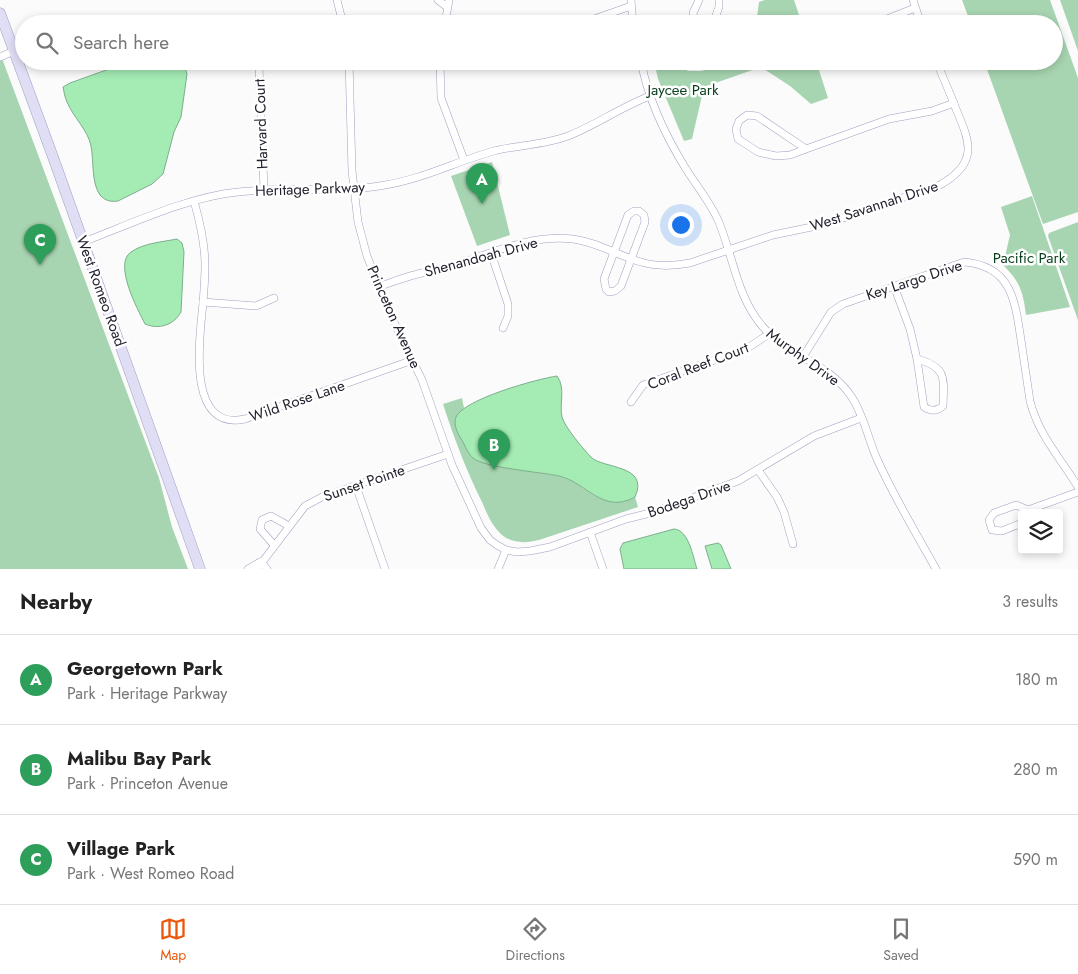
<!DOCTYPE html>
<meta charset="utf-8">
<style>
body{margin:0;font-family:Jost,sans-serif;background:#f2f2f2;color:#222}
.controls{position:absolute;right:15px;bottom:15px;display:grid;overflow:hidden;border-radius:5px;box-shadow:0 2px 8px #0003}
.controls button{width:45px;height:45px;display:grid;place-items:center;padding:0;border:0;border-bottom:1px solid #e0e0e0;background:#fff;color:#222;font:25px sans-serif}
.you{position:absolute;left:680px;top:224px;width:18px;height:18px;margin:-12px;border:4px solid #fff;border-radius:50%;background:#1a73e8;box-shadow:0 0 0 8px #1a73e833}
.badge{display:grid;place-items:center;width:32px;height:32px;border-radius:50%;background:#ea580c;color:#fff;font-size:16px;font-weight:700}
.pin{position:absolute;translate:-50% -41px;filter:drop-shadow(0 1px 2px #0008)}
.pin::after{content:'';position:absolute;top:26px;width:18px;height:15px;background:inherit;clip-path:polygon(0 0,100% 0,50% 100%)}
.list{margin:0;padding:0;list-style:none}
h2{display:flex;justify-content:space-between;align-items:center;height:65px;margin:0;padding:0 20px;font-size:21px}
h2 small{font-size:16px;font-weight:400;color:#767676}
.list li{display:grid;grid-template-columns:32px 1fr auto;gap:15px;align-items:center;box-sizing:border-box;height:90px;padding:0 20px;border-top:1px solid #e0e0e0}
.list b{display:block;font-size:19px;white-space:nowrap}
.list p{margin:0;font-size:16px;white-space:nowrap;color:#767676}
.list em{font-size:16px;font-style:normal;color:#767676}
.icon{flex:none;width:28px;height:28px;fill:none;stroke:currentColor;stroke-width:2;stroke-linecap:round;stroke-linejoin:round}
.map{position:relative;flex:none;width:1078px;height:569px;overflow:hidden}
.search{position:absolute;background:#fff;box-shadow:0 2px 8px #0003;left:15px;right:15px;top:15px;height:55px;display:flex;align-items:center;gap:12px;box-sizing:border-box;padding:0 18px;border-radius:28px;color:#767676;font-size:19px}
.sheet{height:335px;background:#fff}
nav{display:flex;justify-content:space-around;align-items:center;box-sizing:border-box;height:70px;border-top:1px solid #e0e0e0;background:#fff;font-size:14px;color:#767676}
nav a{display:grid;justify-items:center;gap:2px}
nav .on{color:#ea580c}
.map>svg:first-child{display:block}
.green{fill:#a8d5b1}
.water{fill:#a4ebb4;stroke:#7daf8c}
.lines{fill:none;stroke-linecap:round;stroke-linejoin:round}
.minor-casing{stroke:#a19fc1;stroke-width:8}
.secondary-casing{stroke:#a19fc1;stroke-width:11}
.minor{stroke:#fff;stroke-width:7}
.secondary{stroke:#e0def5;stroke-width:10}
.labels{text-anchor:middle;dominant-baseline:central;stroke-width:5;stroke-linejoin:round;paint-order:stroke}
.park-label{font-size:15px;fill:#083e1c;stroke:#fff}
.street-label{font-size:15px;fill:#23222f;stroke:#fff}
</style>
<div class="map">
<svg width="1078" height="569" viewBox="0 0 1078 569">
<rect width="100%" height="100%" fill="#fbfbfb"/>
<!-- green -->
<g class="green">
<path d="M765 0H794L802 24H756L759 2Z"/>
<path d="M962 0H1050L1078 78V212L1043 224 984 61H1054V24H971Z"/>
<path d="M1060 0H1078V51Z"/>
<path d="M0 53 159 478 172 527 188 569H0Z"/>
<path d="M654 61H675L688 71H701L717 67 726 61H816L828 98 811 104 790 86 761 67 704 87 692 139 684 141 658 79Z"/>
<path d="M492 162 510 235 477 246 451 176Z"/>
<path d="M1032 196 1070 307 1026 315C1023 291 1020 282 1003 265L1010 235 1001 207Z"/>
<path d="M1078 222V320L1048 236 1049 233Z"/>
<path d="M462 398 464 408 457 415 488 464 559 476 571 480 595 496 629 500 635 497 638 507 539 540C527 543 513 544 502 535 492 526 487 514 482 502 466 470 454 438 443 404Z"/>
</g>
<!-- water -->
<g class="water">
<path d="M131 61H183L187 74 181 117 174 132 163 174 152 184 118 201C111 202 105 201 100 195 91 182 94 161 91 146 88 130 73 117 67 102 65 98 64 92 63 87L70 83Z"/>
<path d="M177 239 182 243 184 252 181 312C174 325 159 330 145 324 138 310 113 264 131 252 144 243 162 242 177 239Z"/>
<path d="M557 376C566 388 559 403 562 417 564 426 584 450 591 457 602 469 650 464 635 497 603 515 586 482 559 476 541 472 485 468 473 458 469 455 465 446 463 442 458 434 453 426 456 417 464 399 537 379 557 376Z"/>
<path d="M674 529C689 530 693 557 697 569H624L620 549 623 543Z"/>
<path d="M718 543 721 545 731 569H712L705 546Z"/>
</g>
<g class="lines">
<!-- minor casing -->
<g class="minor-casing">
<g id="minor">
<path d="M337 0 343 24"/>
<path d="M438 0 447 7"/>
<path d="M631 0 633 24"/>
<path d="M913 0 921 24"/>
<path d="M445 24 449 0"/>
<path d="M580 24 631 6"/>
<path d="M695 24 693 13 699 0"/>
<path d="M713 24 719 7V0"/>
<path d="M874 24 915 8"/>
<path d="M0 57 14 51"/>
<path d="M252 61 259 67 264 190"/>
<path d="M349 61 352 171 358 222 367 256 390 314 422 380 452 465 481 528 490 540 497 545 506 550 517 552 530 551 550 547 626 519 654 512 738 481 814 436 861 418"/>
<path d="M440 61 441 98 464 160"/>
<path d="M641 61C648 100 665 135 686 169 696 185 710 202 718 220 733 255 737 298 763 327 788 356 829 363 851 396 864 415 868 439 877 459 894 497 916 533 936 569"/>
<path d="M806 149 757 116 747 115 739 121 736 129 738 139 758 152 776 156 790 155 806 149 889 119 932 111 954 103"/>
<path d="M194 201C200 222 205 243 205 265 205 278 204 291 203 303 200 335 185 432 245 419L413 360"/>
<path d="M634 211H639L644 215 645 222 621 286 615 291 609 292 606 289 604 279 628 215Z"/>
<path d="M83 242C131 224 187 197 238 192 287 186 336 194 385 185 423 179 457 161 494 151 518 145 544 145 568 136 596 125 621 107 650 96"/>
<path d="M491 253 508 304V316L503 328"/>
<path d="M894 286 910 329 917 359 924 407C931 411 936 412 943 406 944 378 947 367 917 359"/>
<path d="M378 287C390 283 402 278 414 275 428 271 441 269 455 265 493 253 531 234 573 239 598 242 618 256 641 262 658 267 674 266 690 263L773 235 826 224 940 185C978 163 971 144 956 109 950 93 943 77 936 61"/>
<path d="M203 302 256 306 274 298"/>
<path d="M803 357 831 312 843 304 964 262C1012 266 1015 301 1021 340 1024 360 1027 381 1030 401 1039 436 1060 457 1078 487"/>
<path d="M631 402 643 385 746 349 769 334"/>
<path d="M758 470 777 497 784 512 793 544"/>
<path d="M356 486 385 569"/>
<path d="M1022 523 1002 531 992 530 989 520 994 513 1016 505 1028 510 1078 492"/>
<path d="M590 532 603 569"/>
<path d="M274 545 260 529 262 520 271 516 289 526"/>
<path d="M261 562 267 569"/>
<path d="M248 569 260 562"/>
<path d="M257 569 305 506 322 497 448 454"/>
<path d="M498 569 506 550"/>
</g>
</g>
<!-- secondary casing -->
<g class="secondary-casing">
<path id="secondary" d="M0 13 53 157 200 569"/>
</g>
<!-- minor -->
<use href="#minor" class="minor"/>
<!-- secondary -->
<use href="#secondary" class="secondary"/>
</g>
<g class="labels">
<!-- park labels -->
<g class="park-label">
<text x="683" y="90">Jaycee Park</text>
<text x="1029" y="258">Pacific Park</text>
</g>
<!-- street labels -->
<g class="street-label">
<text transform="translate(261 124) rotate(-92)">Harvard Court</text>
<text transform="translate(310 189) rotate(-2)">Heritage Parkway</text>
<text transform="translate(874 206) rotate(-18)">West Savannah Drive</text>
<text transform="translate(481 257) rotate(-15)">Shenandoah Drive</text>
<text transform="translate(914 280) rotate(-18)">Key Largo Drive</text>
<text transform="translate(101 291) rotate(70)">West Romeo Road</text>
<text transform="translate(394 317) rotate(66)">Princeton Avenue</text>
<text transform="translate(803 357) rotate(36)">Murphy Drive</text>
<text transform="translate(698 366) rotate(-21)">Coral Reef Court</text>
<text transform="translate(297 401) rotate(-19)">Wild Rose Lane</text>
<text transform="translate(364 483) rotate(-19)">Sunset Pointe</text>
<text transform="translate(689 499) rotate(-19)">Bodega Drive</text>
</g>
</g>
</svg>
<div class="controls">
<button><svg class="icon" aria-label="layers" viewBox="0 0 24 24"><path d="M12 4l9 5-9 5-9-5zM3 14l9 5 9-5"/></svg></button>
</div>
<div class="you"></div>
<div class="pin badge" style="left:482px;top:204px;background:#2e9e5b">A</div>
<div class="pin badge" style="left:494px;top:470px;background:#2e9e5b">B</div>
<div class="pin badge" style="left:40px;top:265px;background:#2e9e5b">C</div>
<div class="search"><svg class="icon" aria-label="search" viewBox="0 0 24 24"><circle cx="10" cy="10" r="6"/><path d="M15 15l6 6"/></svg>Search here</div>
</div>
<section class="sheet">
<h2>Nearby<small>3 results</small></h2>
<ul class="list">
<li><span class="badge" style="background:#2e9e5b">A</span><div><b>Georgetown Park</b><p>Park · Heritage Parkway</p></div><em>180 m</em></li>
<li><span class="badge" style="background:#2e9e5b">B</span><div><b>Malibu Bay Park</b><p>Park · Princeton Avenue</p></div><em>280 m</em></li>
<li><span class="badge" style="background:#2e9e5b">C</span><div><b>Village Park</b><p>Park · West Romeo Road</p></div><em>590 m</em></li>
</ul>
</section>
<nav>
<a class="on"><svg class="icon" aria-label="map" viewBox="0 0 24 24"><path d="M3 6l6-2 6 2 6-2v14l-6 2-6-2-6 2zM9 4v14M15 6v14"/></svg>Map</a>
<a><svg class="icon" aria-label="directions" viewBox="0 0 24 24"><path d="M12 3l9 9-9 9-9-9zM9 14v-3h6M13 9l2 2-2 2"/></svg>Directions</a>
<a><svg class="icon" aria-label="saved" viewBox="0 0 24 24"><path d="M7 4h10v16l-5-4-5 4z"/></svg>Saved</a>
</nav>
